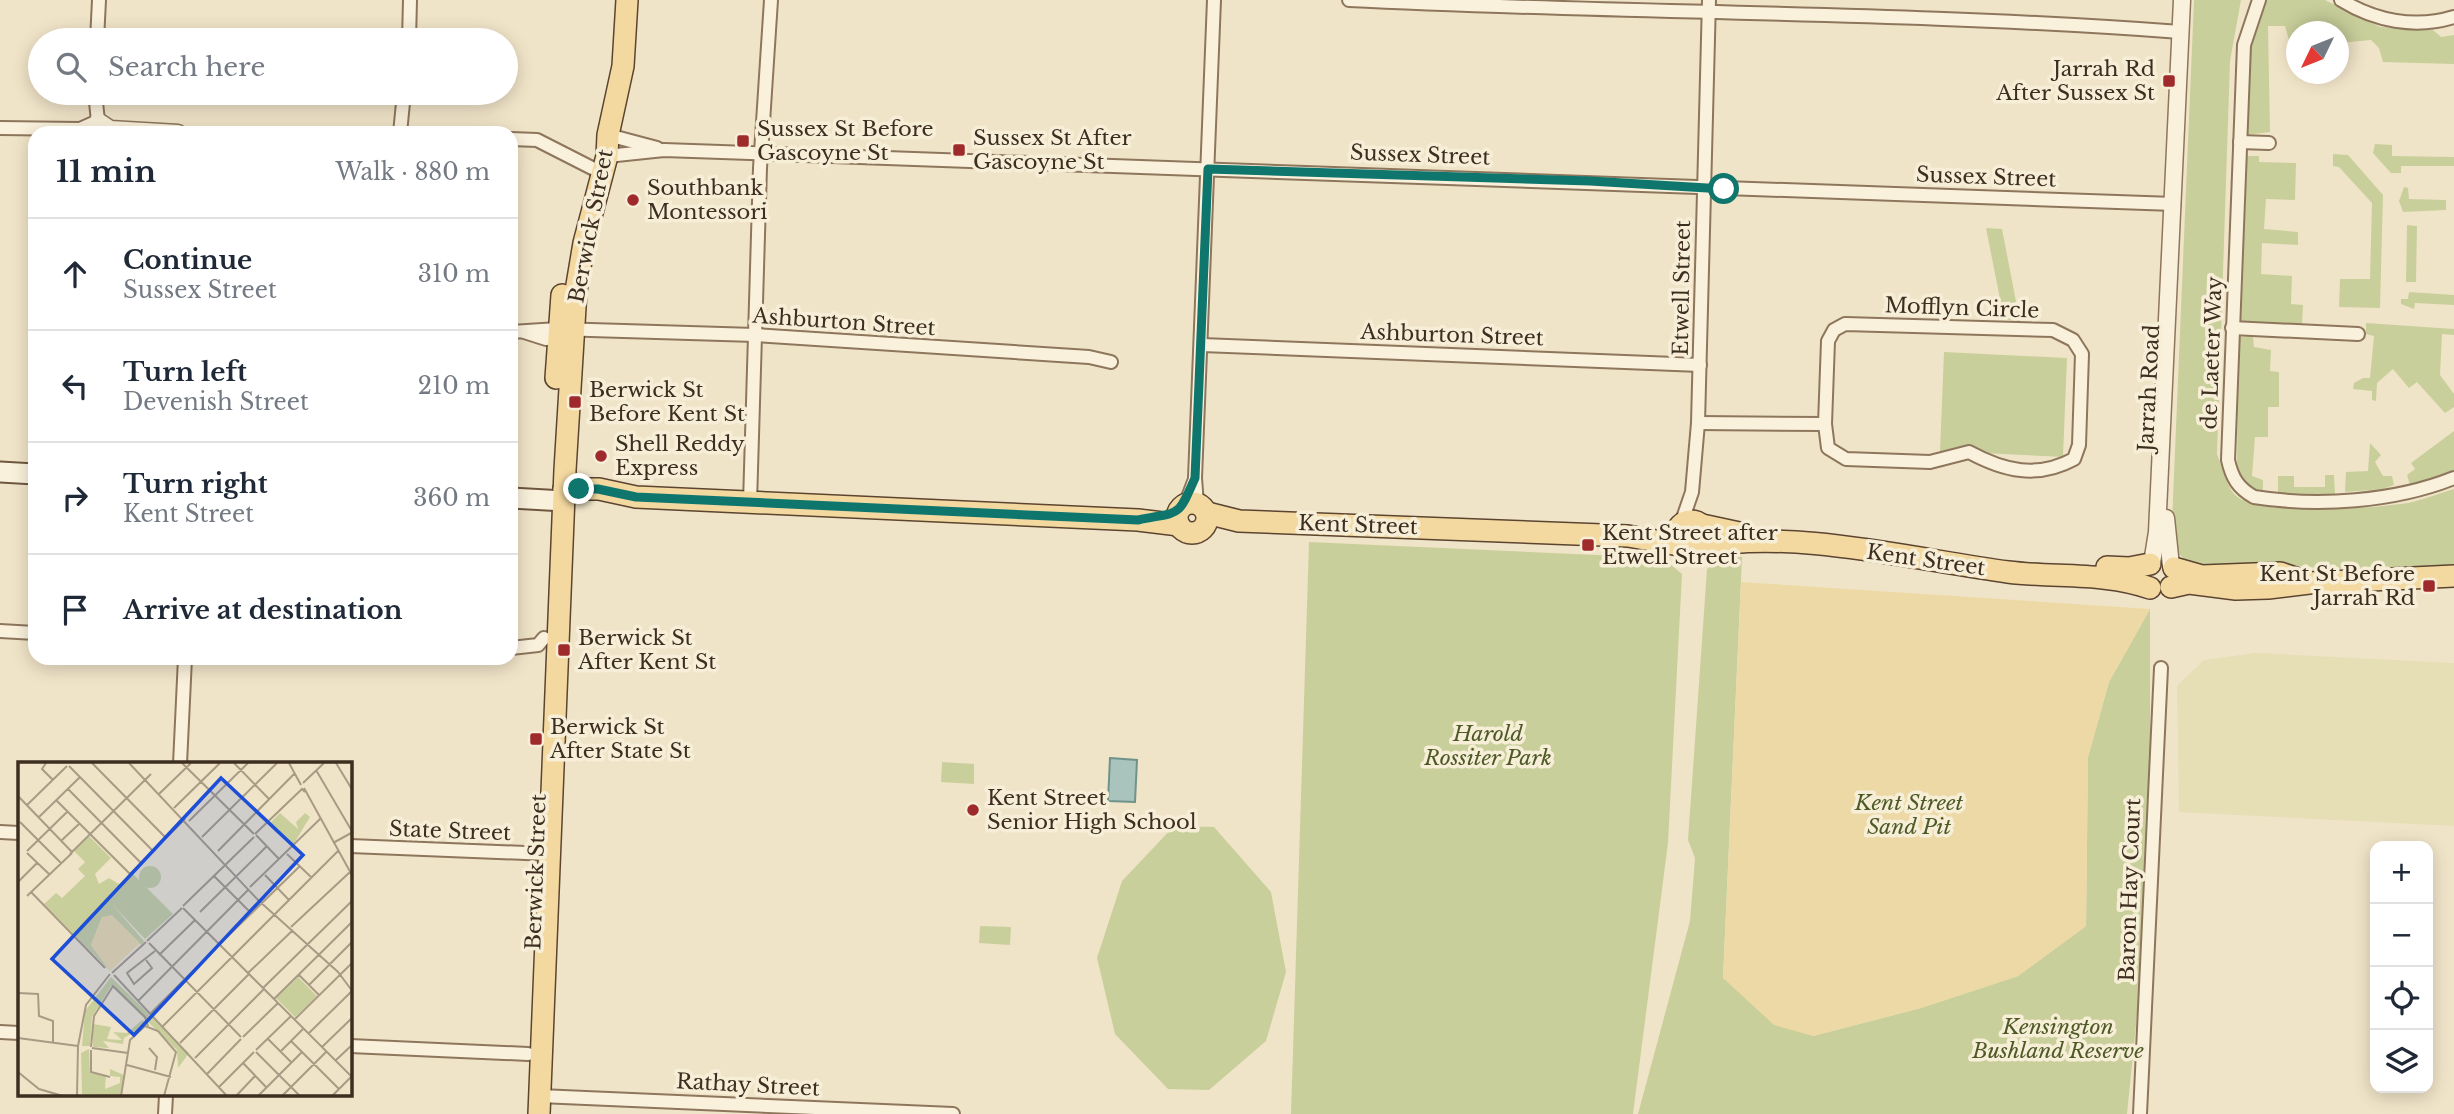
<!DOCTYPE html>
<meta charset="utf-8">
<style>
body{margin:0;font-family:"Libre Baskerville",serif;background:#f2f2f3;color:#1f2937}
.controls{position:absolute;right:21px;bottom:21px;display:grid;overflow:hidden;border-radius:14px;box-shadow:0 4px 18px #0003}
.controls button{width:63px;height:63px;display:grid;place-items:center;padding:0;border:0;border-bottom:2px solid #e0e1e3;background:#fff;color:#1f2937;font:35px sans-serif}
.compass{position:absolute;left:2286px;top:21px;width:63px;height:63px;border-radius:50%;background:#fff;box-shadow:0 4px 18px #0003;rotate:227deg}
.stop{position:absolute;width:21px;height:21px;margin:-16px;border:5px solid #0f766e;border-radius:50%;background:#fff}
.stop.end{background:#0f766e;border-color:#fff;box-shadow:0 2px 7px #0008}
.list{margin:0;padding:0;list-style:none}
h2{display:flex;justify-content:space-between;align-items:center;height:91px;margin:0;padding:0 28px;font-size:30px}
h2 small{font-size:23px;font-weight:400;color:#747a83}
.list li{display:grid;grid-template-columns:46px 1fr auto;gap:21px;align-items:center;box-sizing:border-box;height:112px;padding:0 28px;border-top:2px solid #e0e1e3}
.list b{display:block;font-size:26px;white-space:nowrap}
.list p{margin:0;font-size:23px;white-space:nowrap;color:#747a83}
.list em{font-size:23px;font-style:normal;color:#747a83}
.icon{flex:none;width:38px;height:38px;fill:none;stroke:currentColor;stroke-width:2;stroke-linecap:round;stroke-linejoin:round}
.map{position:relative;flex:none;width:2454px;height:1114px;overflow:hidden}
.search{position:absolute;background:#fff;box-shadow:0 4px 18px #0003;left:28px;top:28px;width:490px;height:77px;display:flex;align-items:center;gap:18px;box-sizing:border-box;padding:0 24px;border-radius:38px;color:#747a83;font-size:26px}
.panel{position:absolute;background:#fff;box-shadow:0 4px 18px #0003;left:28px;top:126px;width:490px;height:539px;border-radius:21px}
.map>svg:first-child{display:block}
.farmland{fill:#e6deb5}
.green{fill:#c9cf9b}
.sand{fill:#ecd9a5}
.water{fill:#a9c4bc;stroke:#6f938a;stroke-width:2}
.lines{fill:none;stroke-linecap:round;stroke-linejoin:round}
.minor-casing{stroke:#8d765c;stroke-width:16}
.tertiary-casing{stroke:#8d765c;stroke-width:19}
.secondary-casing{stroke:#6f573f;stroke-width:23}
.primary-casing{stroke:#5b4430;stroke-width:24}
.minor{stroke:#faf1dc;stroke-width:12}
.tertiary{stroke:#faf1dc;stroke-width:16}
.secondary{stroke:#faf1dc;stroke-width:19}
.primary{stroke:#f3d9a0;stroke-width:21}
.route{stroke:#0f766e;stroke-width:9}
.poi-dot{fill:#9e2a2b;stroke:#f7eed8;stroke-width:2.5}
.labels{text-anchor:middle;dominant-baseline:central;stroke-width:7;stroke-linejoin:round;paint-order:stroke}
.poi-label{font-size:21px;fill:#3d2e20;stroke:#f7eed8;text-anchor:start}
.street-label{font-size:21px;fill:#3d2e20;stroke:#f7eed8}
.park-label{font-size:21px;font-style:italic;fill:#4d5a26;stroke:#f7eed8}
.inset-road{fill:none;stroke:#a89b85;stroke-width:2}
.view{fill:#1d4ed8;fill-opacity:0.15;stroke:#1d4ed8;stroke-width:3.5}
.inset-edge{fill:none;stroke:#3d2e20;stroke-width:3.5}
</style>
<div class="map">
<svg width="2454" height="1114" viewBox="0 0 2454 1114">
<rect width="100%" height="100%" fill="#f0e4c8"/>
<!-- farmland -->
<path class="farmland" d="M2256 653 2454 663V826L2179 812 2177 686 2204 660Z"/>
<!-- green -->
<g class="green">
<path d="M2194 0H2241L2230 61 2217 454C2222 466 2226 484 2234 494 2256 518 2375 508 2408 503 2423 500 2439 493 2454 489V565L2329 569 2279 564 2206 568 2190 565 2171 546Z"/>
<path d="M2265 0H2325L2380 27 2433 30 2441 37 2454 35V64L2383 62 2379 48 2371 40 2339 43 2338 32H2296V45L2290 44 2285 26H2268L2270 132 2246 135 2250 38Z"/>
<path d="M2375 144 2392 145V156L2454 157V166H2401V173H2391L2373 153Z"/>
<path d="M2333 154 2348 155 2383 195 2380 308 2339 307 2340 279H2370L2372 203 2339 167 2333 166Z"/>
<path d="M2247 156H2259V162L2296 163 2295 200 2266 199 2264 229 2298 232V245L2262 243 2261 274 2292 276 2291 304 2303 305 2302 325 2241 323Z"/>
<path d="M2404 187 2408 188 2409 199 2446 200V210L2403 212 2399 201Z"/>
<path d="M2407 225 2417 226 2416 282H2406Z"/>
<path d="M1986 228 2002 229 2020 322 2004 319Z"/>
<path d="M2409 292 2454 295V305L2415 303 2414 309 2401 304V299H2408Z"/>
<path d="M2366 323 2454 329V335L2442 334 2440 375 2454 394V407L2445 413 2417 382 2409 388 2393 369 2377 383 2376 401 2372 400V391L2353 389 2354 383 2363 378H2370L2374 336 2366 334Z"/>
<path d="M2238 337H2253L2254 347 2271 350 2270 371 2279 372V407H2268V437H2255L2252 476 2263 480V493L2249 488 2237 473Z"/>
<path d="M1944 352 2067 358 2063 457 1940 451Z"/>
<path d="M2454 431V472L2410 485 2407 475 2415 469 2411 463Z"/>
<path d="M2370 443 2381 455 2375 462 2383 476H2392L2394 485 2383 489 2345 492 2346 472 2368 471Z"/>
<path d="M2325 475H2334L2335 494H2278V476H2294V487H2325Z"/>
<path d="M1309 542 1663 558 1682 574 1668 843 1633 1114H1291Z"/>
<path d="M1722 557H1742L1723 978 1813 1036 1921 1008 2018 976 2086 926 2088 757 2109 682 2150 609V886L2127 1114H1638L1690 921 1695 858 1688 840 1707 569Z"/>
<path d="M942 762 974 764V784L941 782Z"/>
<path d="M1174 826 1214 827 1271 892 1286 972 1266 1041 1209 1090 1168 1089 1115 1034 1097 958 1122 881Z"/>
<path d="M980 926 1011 927 1010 945 979 943Z"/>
</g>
<!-- sand -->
<path class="sand" d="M1741 582 2150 609 2109 682 2088 757 2086 926 2018 976 1921 1008 1813 1036 1774 1025 1723 978Z"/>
<!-- water -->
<path class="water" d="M1110 758 1137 760 1135 802 1108 801Z"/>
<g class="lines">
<!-- minor casing -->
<g class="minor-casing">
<g id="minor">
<path d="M1349 0C1626 14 1904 11 2180 32"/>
<path d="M2259 0 2244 45 2228 460C2232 478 2238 488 2254 497 2318 507 2394 502 2454 478"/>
<path d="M2341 0C2375 21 2415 29 2454 17"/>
<path d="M97 40 99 0"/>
<path d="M409 40 410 0"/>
<path d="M0 128 80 129 98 121 95 93"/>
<path d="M400 133 404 93"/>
<path d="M608 135 657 148"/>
<path d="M511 139 537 140 592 168"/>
<path d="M2240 142 2269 143"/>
<path d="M607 156 664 150 2174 204"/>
<path d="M2232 328 2358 334"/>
<path d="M511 332 558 329 755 335 1089 357 1111 362"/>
<path d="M524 332 546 339 563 336"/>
<path d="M1202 345 1700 365"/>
<path d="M1698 423 1825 424 1828 448 1846 459 1930 462 1969 452C2004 471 2037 479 2074 459L2079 445 2082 354 2073 340 2053 330 1845 324 1834 330 1828 341 1825 424"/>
<path d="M750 503 760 168 771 0"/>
<path d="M1197 504 1195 478 1214 0"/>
<path d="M1185 505 1195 479"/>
<path d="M1681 524 1692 492 1698 423 1709 0"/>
<path d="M0 631 35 633"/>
<path d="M511 648 538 645 544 638"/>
<path d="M180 764 185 658"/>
<path d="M0 832 19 833"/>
<path d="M350 846 549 854"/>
<path d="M0 1032 19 1033"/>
<path d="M350 1046 528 1054"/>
<path d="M540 1096 953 1114"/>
<path d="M165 1114 166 1095"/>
<path d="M2140 1114 2161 668"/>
</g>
</g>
<!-- tertiary casing -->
<g class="tertiary-casing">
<g id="tertiary">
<path d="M98 121 110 129 178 133"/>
<path d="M2166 518 2171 566"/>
<path d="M2152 563 2157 532 2182 0"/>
</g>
</g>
<!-- secondary casing -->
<g class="secondary-casing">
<g id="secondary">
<path d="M0 472 35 474"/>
<path d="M511 498 564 501"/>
</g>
</g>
<!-- primary casing -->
<g class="primary-casing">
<g id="primary">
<path d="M556 378 562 295"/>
<path d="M564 489H599L636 497 1138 520 1179 525"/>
<circle cx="1192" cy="518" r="15"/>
<path d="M1207 513 1239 521 1628 536 1679 545"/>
<circle cx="1691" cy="536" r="15"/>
<path d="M1702 525 1744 534"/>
<path d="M1701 547C1792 528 1916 560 2008 572 2055 578 2105 572 2150 588"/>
<path d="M2107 567 2129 568 2150 564"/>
<path d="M2174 568 2202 576 2280 573 2301 580"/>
<path d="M2171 587 2189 583 2236 589 2268 588 2309 583 2454 576"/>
<path d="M539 1114 565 470 576 291 584 243 607 156 608 135 623 66 627 0"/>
</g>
</g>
<!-- minor -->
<use href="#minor" class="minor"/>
<!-- tertiary -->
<use href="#tertiary" class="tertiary"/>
<!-- secondary -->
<use href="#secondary" class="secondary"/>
<!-- primary -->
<use href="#primary" class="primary"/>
</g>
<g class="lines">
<!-- route -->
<path class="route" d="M579 489H598L636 497 1138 520C1181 511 1177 519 1195 478L1208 169 1590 181 1724 189"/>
</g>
<!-- markers -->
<g class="poi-dot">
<rect x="2162" y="74" width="14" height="14" rx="3.5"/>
<rect x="736" y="134" width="14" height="14" rx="3.5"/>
<rect x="952" y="143" width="14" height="14" rx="3.5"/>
<circle cx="633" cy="200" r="7"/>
<rect x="568" y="395" width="14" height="14" rx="3.5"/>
<circle cx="601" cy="456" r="7"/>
<rect x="1581" y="538" width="14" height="14" rx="3.5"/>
<rect x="2422" y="579" width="14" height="14" rx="3.5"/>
<rect x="557" y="643" width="14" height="14" rx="3.5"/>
<rect x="529" y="732" width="14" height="14" rx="3.5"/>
<circle cx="973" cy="810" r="7"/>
</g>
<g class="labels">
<!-- poi labels -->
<g class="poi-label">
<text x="2155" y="69" text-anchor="end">Jarrah Rd<tspan x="2155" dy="24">After Sussex St</tspan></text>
<text x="757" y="129">Sussex St Before<tspan x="757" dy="24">Gascoyne St</tspan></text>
<text x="973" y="138">Sussex St After<tspan x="973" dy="24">Gascoyne St</tspan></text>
<text x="647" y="188">Southbank<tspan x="647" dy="24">Montessori</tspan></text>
<text x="589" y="390">Berwick St<tspan x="589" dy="24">Before Kent St</tspan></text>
<text x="615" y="444">Shell Reddy<tspan x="615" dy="24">Express</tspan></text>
<text x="1602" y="533">Kent Street after<tspan x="1602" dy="24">Etwell Street</tspan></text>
<text x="2415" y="574" text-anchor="end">Kent St Before<tspan x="2415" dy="24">Jarrah Rd</tspan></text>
<text x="578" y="638">Berwick St<tspan x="578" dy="24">After Kent St</tspan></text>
<text x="550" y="727">Berwick St<tspan x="550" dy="24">After State St</tspan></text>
<text x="987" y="798">Kent Street<tspan x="987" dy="24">Senior High School</tspan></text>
</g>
<!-- street labels -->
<g class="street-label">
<text transform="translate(1420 155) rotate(2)">Sussex Street</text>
<text transform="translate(1986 177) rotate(2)">Sussex Street</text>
<text transform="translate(591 226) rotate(-79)">Berwick Street</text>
<text transform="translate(1682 288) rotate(-89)">Etwell Street</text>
<text transform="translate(1962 308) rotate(2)">Mofflyn Circle</text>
<text transform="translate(844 322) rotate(4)">Ashburton Street</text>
<text transform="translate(1452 335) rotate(2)">Ashburton Street</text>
<text transform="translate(2212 353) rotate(-88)">de Laeter Way</text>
<text transform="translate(2149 388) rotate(-87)">Jarrah Road</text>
<text transform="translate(1358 525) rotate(2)">Kent Street</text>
<text transform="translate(1926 560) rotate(8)">Kent Street</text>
<text transform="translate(450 831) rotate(2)">State Street</text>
<text transform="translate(536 872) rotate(-88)">Berwick Street</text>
<text transform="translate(2130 890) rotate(-88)">Baron Hay Court</text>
<text transform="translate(748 1085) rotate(3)">Rathay Street</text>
</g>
<!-- park labels -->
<g class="park-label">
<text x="1488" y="734">Harold<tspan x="1488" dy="24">Rossiter Park</tspan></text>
<text x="1909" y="803">Kent Street<tspan x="1909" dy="24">Sand Pit</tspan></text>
<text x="2058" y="1027">Kensington<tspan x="2058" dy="24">Bushland Reserve</tspan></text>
</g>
</g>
<!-- overview -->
<g transform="translate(18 762)">
<rect width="334" height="334" fill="#f0e4c8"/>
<path d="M262 51 280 67 278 60 287 51 292 55 275 83 252 61ZM71 74 93 96 77 112 81 122 91 116 101 122 114 111 155 152 127 177 92 140 126 179 124 183 84 155 73 183 92 209 26 142 38 131 44 136 67 114 60 107 67 100 56 89ZM121 115a11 11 0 1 1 22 0a11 11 0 1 1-22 0ZM93 215 171 291 160 306 159 288 93 224 74 255 72 284H64L67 249ZM280 215 299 234 277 255 258 236ZM124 258 130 261 106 276 105 282 85 279 91 286 75 285V262L93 265 89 277 104 278 95 270 109 271ZM71 287 72 311 88 313 87 327 102 321V315L92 314V307L106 313 102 334 64 332 63 291Z" fill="#c9cf9b"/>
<path d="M94 153 122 181 92 209 73 183 84 155Z" fill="#ecd9a5"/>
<path class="inset-road" d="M28 1 24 7 35 18M74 1 148 76M111 1 240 138 320 210 335 230M164 1 236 72M216 1 251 37M271 1 283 23M318 1 335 29M51 4 135 89M298 8 335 71M285 21 306 1M286 26 335 115M50 27 123 101M141 32 173 1M0 34 54 90M38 38 112 112 167 57M9 43 49 4M156 46 202 1M21 55 62 15M171 59 230 1M2 60 43 101M237 72 284 27 287 30M238 73 261 97M184 75 259 1M44 78 61 62M315 81 335 70M9 89 49 50M200 89 277 11M9 91 31 112M52 92 133 12M269 92 294 116M247 113 271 138M196 114 234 152M0 120 19 101M232 125 302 57M13 130 87 206M9 134 54 91M165 144 236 75M165 146 335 316M182 150 249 84M273 165 332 110M209 175 282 104M294 178 335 138M129 179 164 146M131 181 223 275M141 193 177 158M128 198 134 206 116 222 109 211 137 189M94 211 128 180M230 211 275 168M280 212 301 233M96 213 209 334M291 223 335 179M245 226 294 178M0 231 21 232M20 231 21 254 35 259V281M256 237 335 159M120 239 231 127M133 251 193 191M276 258 335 200M145 264 320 89M290 272 335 228M225 275 260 241M0 276 60 284M250 277 273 300M273 279 321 327M162 281 231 212M60 284 68 243 92 212M73 285 76 254 95 224 127 255 130 264M304 285 335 255M74 286 110 291M131 286 139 295 137 308M73 288V310L92 315M238 288 273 254M238 290 282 334M262 290 285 267M177 296 246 227M317 299 335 282M225 301 248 325M109 303 153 315M0 310 21 327 45 334M189 312 223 277M201 325 236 290M59 333 60 284M103 334 112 278 127 264 140 269 158 290 146 334M218 334 237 314M240 334 284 290M264 334 308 290M314 334 333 315"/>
<path class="view" d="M203 16 285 93 116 273 34 197Z"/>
<rect width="334" height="334" class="inset-edge"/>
</g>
</svg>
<div class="controls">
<button>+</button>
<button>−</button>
<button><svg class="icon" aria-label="locate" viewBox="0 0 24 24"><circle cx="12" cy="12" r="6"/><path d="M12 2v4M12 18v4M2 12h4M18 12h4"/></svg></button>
<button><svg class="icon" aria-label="layers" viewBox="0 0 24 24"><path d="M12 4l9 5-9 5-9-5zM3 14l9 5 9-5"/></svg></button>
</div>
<svg class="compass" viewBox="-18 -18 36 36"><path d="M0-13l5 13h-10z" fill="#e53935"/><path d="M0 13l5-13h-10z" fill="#747a83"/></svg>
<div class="stop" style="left:1724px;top:189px"></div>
<div class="stop end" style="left:579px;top:489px"></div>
<div class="search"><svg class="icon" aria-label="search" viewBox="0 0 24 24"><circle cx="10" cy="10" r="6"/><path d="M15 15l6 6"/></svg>Search here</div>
<section class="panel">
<h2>11 min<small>Walk · 880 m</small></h2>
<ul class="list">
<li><svg class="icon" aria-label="ahead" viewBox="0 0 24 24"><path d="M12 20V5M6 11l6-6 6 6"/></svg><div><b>Continue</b><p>Sussex Street</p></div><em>310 m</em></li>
<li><svg class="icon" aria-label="left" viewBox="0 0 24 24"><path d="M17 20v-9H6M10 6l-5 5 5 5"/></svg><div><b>Turn left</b><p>Devenish Street</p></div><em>210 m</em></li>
<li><svg class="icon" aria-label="right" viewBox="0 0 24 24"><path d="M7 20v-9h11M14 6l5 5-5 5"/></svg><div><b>Turn right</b><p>Kent Street</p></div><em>360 m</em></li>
<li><svg class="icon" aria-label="arrive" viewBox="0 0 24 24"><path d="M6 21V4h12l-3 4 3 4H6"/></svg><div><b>Arrive at destination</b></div></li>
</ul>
</section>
</div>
